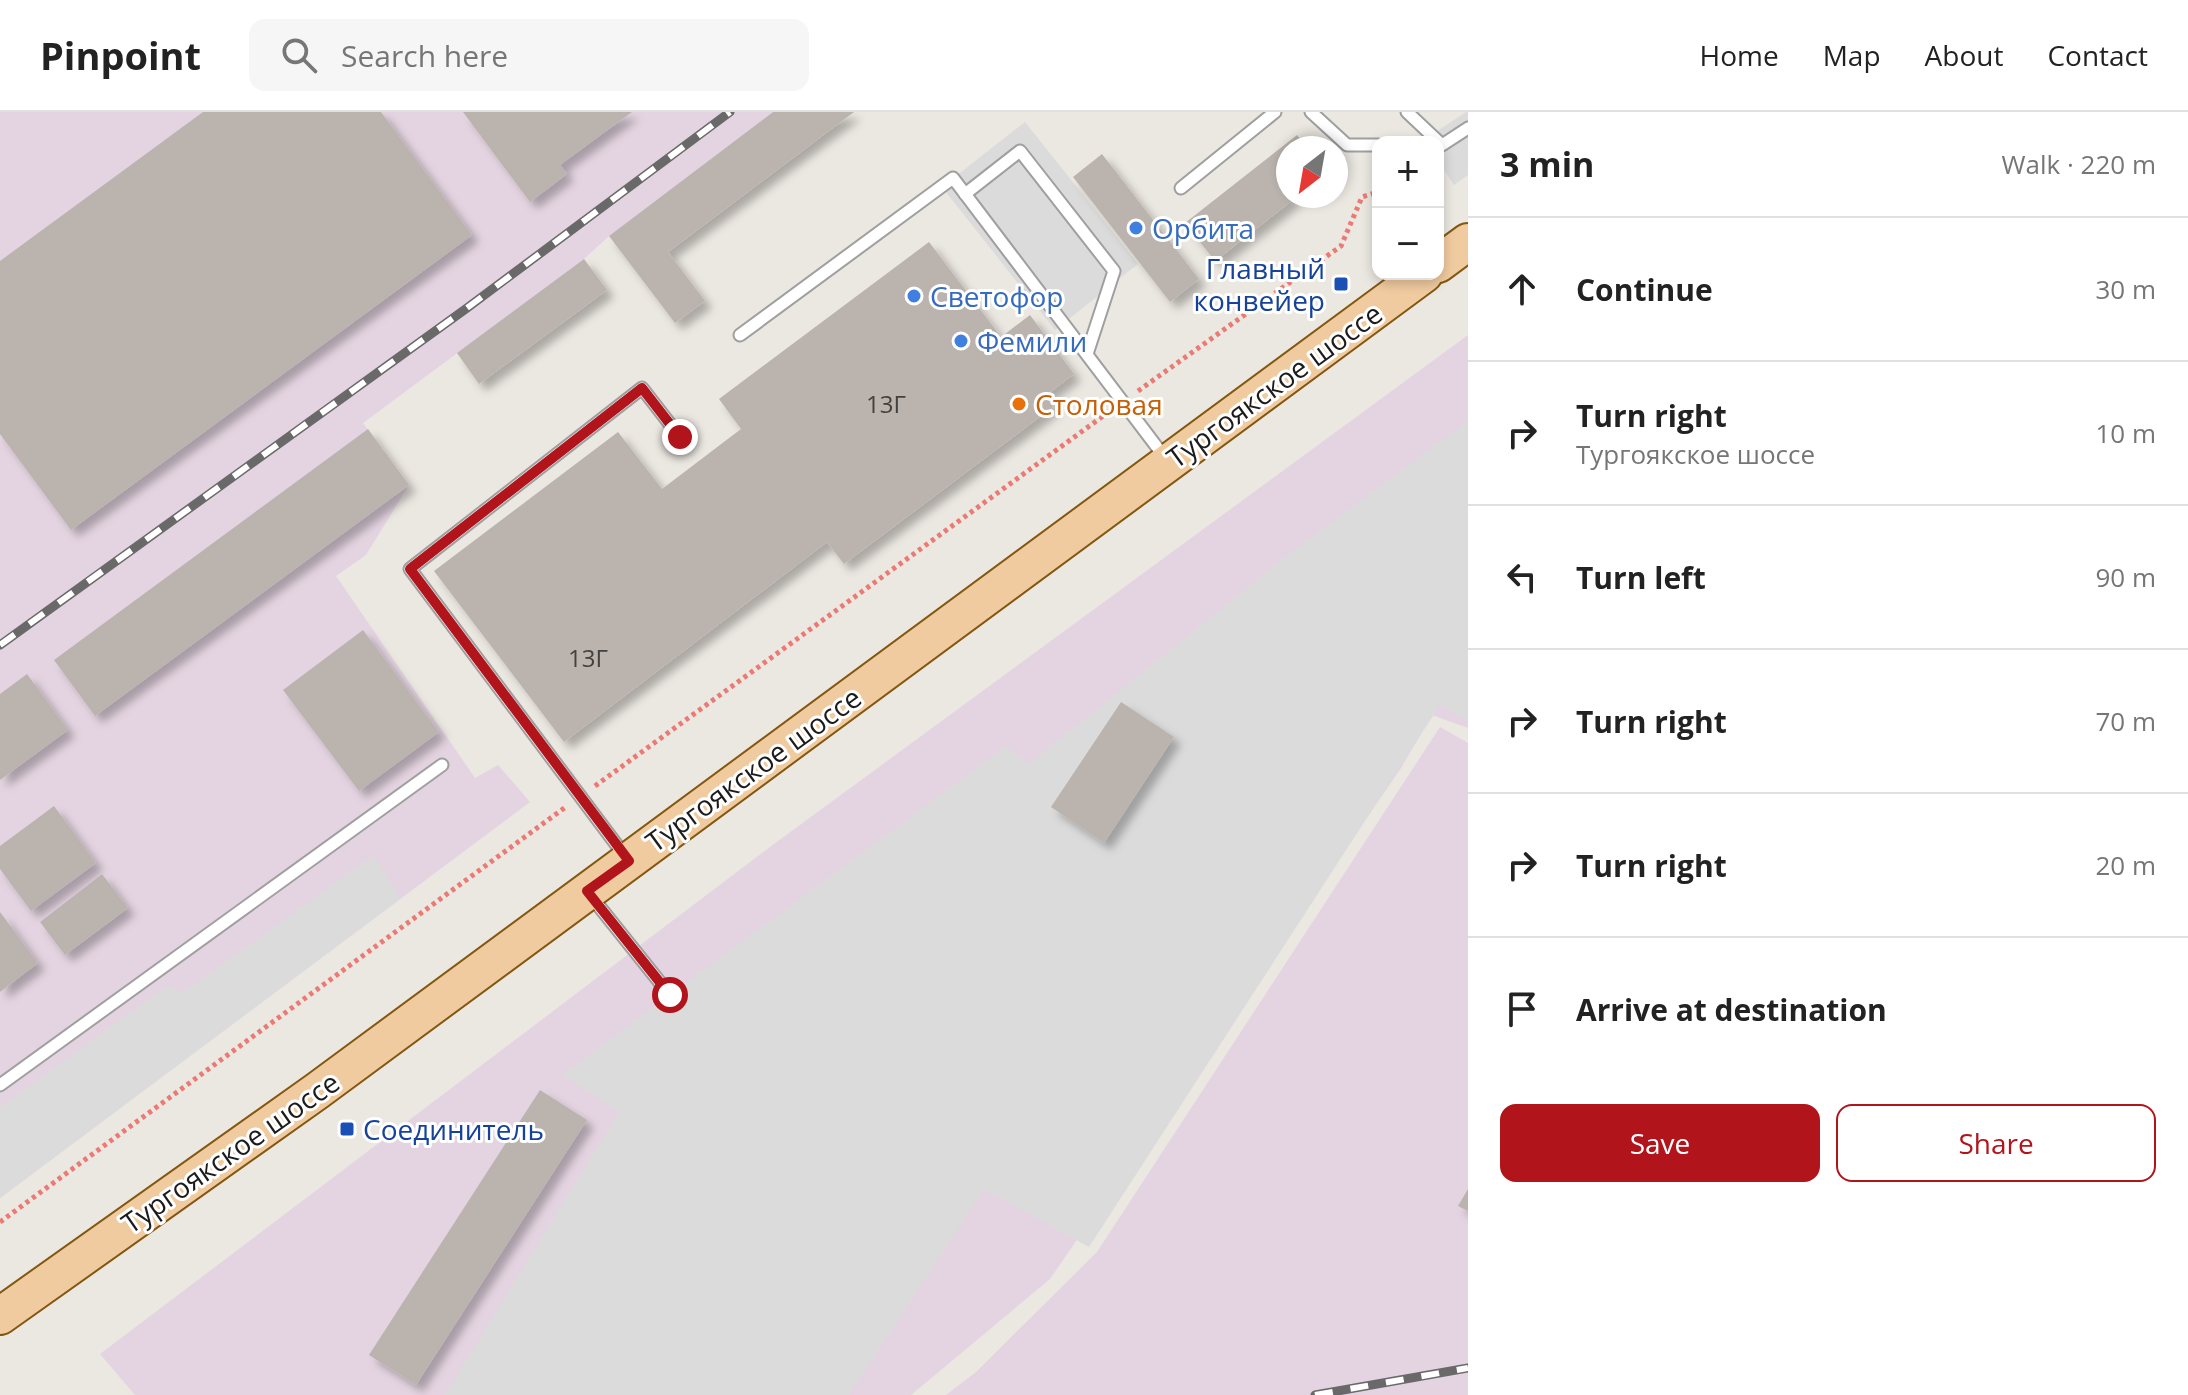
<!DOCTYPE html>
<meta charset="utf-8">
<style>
body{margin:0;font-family:"Open Sans",sans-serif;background:#f6f6f6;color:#222}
.controls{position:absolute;right:24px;top:24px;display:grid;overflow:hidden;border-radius:16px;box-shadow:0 4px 12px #0003}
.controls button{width:72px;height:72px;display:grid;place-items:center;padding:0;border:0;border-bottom:2px solid #e0e0e0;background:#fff;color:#222;font:40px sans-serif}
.compass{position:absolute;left:1276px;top:24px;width:72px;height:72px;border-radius:50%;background:#fff;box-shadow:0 4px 12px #0003;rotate:211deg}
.stop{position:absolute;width:24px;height:24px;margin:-18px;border:6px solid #b1141b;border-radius:50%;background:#fff}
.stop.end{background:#b1141b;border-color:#fff;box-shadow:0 2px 8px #0008}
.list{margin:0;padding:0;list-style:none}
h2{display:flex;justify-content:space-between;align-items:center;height:104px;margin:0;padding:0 32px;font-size:34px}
h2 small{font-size:26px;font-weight:400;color:#767676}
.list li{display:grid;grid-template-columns:52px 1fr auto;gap:24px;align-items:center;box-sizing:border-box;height:144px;padding:0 32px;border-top:2px solid #e0e0e0}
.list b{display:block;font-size:30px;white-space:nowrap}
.list p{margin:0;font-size:26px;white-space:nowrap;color:#767676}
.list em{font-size:26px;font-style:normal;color:#767676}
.actions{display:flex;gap:16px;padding:24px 32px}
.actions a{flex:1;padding:18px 0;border:2px solid #b1141b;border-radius:16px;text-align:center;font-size:28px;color:#b1141b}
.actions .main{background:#b1141b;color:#fff}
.icon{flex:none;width:44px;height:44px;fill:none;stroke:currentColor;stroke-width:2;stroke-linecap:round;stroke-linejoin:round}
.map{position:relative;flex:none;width:1468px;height:1283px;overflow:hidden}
header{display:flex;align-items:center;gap:48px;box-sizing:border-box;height:112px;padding:0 40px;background:#fff;border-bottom:2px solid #e0e0e0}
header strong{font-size:38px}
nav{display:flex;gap:44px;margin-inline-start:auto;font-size:28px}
.search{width:560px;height:72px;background:#f6f6f6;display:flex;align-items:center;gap:20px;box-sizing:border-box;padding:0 28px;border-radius:16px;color:#767676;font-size:30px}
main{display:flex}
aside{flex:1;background:#fff}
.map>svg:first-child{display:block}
.industrial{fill:#e4d4e1}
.parking{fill:#dbdbdb}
.building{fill:#bbb3ae;filter:url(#shadow)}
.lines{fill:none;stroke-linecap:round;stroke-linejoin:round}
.lane-casing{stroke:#9f9f9f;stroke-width:15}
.primary-casing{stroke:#83570f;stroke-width:40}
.path{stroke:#ea7a73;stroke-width:5;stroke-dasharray:4 4;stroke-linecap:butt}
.lane{stroke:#fff;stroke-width:11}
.primary{stroke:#f1cba0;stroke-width:36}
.rail-casing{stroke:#696969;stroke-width:9}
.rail{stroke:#fff;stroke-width:6;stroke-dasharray:18;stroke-linecap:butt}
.route{stroke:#b1141b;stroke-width:10}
.shop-dot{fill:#3f7fe0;stroke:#fff;stroke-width:3}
.transit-dot{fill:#1a4fb4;stroke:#fff;stroke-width:3}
.food-dot{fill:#e8710a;stroke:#fff;stroke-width:3}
.labels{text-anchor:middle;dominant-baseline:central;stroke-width:6;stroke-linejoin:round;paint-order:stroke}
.number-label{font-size:24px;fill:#434140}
.shop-label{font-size:28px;fill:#366cbe;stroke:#fff;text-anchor:start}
.transit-label{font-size:28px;fill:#164399;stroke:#fff;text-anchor:end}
.street-label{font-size:28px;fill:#1b1b1b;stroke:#fff}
.food-label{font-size:28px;fill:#c56008;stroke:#fff;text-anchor:start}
</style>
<header>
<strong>Pinpoint</strong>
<div class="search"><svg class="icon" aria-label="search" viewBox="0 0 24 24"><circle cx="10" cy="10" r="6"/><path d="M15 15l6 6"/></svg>Search here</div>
<nav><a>Home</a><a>Map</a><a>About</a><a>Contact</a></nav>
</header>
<main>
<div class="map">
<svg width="1468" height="1283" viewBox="0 0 1468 1283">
<defs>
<filter id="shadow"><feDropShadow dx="7" dy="7" stdDeviation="4" flood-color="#0004"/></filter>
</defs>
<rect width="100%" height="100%" fill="#ebe7e1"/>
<!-- industrial -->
<g class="industrial">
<path d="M0 0H773L609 124 584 147 363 311 409 373 366 443 336 464 475 666 498 653 530 690 0 1086Z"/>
<path d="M1468 223V616L1432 603 1401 656 1050 1167 911 1283H135L100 1242 774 732Z"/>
<path d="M1440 615 1468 631V1283H946L976 1260 1097 1140Z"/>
</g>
<!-- parking -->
<g class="parking">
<path d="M1466 0H1468V63L1454 73 1438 49V30H1425L1424 28Z"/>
<path d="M1025 10 1138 152 1055 218 942 75Z"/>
<path d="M1468 309V610L1440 593 1089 1135 984 1077 849 1283H445L619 1000 562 963 1006 634 1029 652 1294 438Z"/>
<path d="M374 743 400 787 0 1086V995L170 872 181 882Z"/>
</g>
<!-- building -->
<g class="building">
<path d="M203 0H381L472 123 71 418 0 322V149Z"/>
<path d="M463 0H632L560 53 567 62 530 90Z"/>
<path d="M773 0H854L668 140 705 189 675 211 609 124Z"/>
<path d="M1297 23 1307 36H1288V84H1298L1215 149 1185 111Z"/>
<path d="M1102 42 1199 167 1170 190 1073 65Z"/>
<path d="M929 130 1001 225 1030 203 1074 262 1045 284 1053 295 844 452 827 430 564 630 434 459 618 320 662 377 741 317 719 287Z"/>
<path d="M584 147 607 178 479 272 457 241Z"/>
<path d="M368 317 409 373 95 604 54 548Z"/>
<path d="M363 518 439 620 359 679 283 578Z"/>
<path d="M27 562 68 618 0 668V582Z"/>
<path d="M1121 590 1174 625 1104 731 1051 695Z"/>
<path d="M54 694 96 751 31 799 0 757V734Z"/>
<path d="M102 762 128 796 65 843 40 810Z"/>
<path d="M0 800 38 851 0 880Z"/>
<path d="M540 978 587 1008 416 1273 369 1243Z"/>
<path d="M1468 1077V1099L1458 1094Z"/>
</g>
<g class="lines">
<!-- lane casing -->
<g class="lane-casing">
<g id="lane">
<path d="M1311 0 1347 33H1378"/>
<path d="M1407 0 1442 33 1468 16"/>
<path d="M1181 76 1275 0"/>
<path d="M965 82 1020 39 1114 159 1087 242"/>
<path d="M740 223 953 66 1166 347"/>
<path d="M625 744 410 457 642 276 680 325"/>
<path d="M590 783 670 883"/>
<path d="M0 973 442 653"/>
</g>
</g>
<!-- primary casing -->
<g class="primary-casing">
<g id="primary">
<path d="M1438 152 1468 130"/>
<path d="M0 1204 317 979 1424 162"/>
</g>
</g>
<!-- path -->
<g class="path">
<path d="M1138 279 1341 134 1362 85 1378 80"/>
<path d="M595 674 1110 299"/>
<path d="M0 1110 567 694"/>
</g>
<!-- lane -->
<use href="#lane" class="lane"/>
<!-- primary -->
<use href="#primary" class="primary"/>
<!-- rail casing -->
<g class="rail-casing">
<g id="rail">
<path d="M0 533 467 196 730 0"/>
<path d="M1315 1283 1468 1256"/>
</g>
</g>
<!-- rail -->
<use href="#rail" class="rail"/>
</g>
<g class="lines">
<!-- route -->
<path class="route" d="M670 883 587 779 629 749 410 457 642 276 680 325"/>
</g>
<!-- markers -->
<g class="shop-dot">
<circle cx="1136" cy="116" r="8"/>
<circle cx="914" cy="184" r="8"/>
<circle cx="961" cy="229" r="8"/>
</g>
<g class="transit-dot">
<rect x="1333" y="164" width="16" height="16" rx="4"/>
<rect x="339" y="1009" width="16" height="16" rx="4"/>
</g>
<circle class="food-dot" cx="1019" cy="292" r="8"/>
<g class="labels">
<!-- number labels -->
<g class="number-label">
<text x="886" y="291">13Г</text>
<text x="588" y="545">13Г</text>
</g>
<!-- shop labels -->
<g class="shop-label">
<text x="1152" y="116">Орбита</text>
<text x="930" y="184">Светофор</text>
<text x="977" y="229">Фемили</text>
</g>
<!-- transit labels -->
<g class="transit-label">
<text x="1325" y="156">Главный<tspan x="1325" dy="32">конвейер</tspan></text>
<text x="363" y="1017" text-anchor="start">Соединитель</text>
</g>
<!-- street labels -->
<g class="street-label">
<text transform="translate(1274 273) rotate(-36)">Тургоякское шоссе</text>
<text transform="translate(753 657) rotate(-36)">Тургоякское шоссе</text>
<text transform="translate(230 1040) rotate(-35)">Тургоякское шоссе</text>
</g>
<!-- food labels -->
<g class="food-label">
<text x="1035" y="292">Столовая</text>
</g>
</g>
</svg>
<div class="controls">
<button>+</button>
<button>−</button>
</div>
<svg class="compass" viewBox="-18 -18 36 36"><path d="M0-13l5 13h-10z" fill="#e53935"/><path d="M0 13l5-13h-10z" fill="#767676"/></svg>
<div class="stop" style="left:670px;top:883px"></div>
<div class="stop end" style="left:680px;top:325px"></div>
</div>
<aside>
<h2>3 min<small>Walk · 220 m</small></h2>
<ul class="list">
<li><svg class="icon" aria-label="ahead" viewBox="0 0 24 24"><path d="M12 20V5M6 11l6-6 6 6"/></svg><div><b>Continue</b></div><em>30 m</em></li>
<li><svg class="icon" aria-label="right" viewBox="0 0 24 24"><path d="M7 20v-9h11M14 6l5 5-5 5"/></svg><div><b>Turn right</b><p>Тургоякское шоссе</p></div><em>10 m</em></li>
<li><svg class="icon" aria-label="left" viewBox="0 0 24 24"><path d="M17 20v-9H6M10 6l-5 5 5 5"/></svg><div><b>Turn left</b></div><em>90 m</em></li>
<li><svg class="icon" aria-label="right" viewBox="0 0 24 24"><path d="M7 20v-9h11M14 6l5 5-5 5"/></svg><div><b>Turn right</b></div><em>70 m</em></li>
<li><svg class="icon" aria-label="right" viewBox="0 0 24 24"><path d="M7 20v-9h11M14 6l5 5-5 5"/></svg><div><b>Turn right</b></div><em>20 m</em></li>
<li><svg class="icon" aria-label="arrive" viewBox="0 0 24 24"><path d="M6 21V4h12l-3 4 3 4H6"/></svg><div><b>Arrive at destination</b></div></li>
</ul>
<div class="actions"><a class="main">Save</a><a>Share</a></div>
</aside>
</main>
